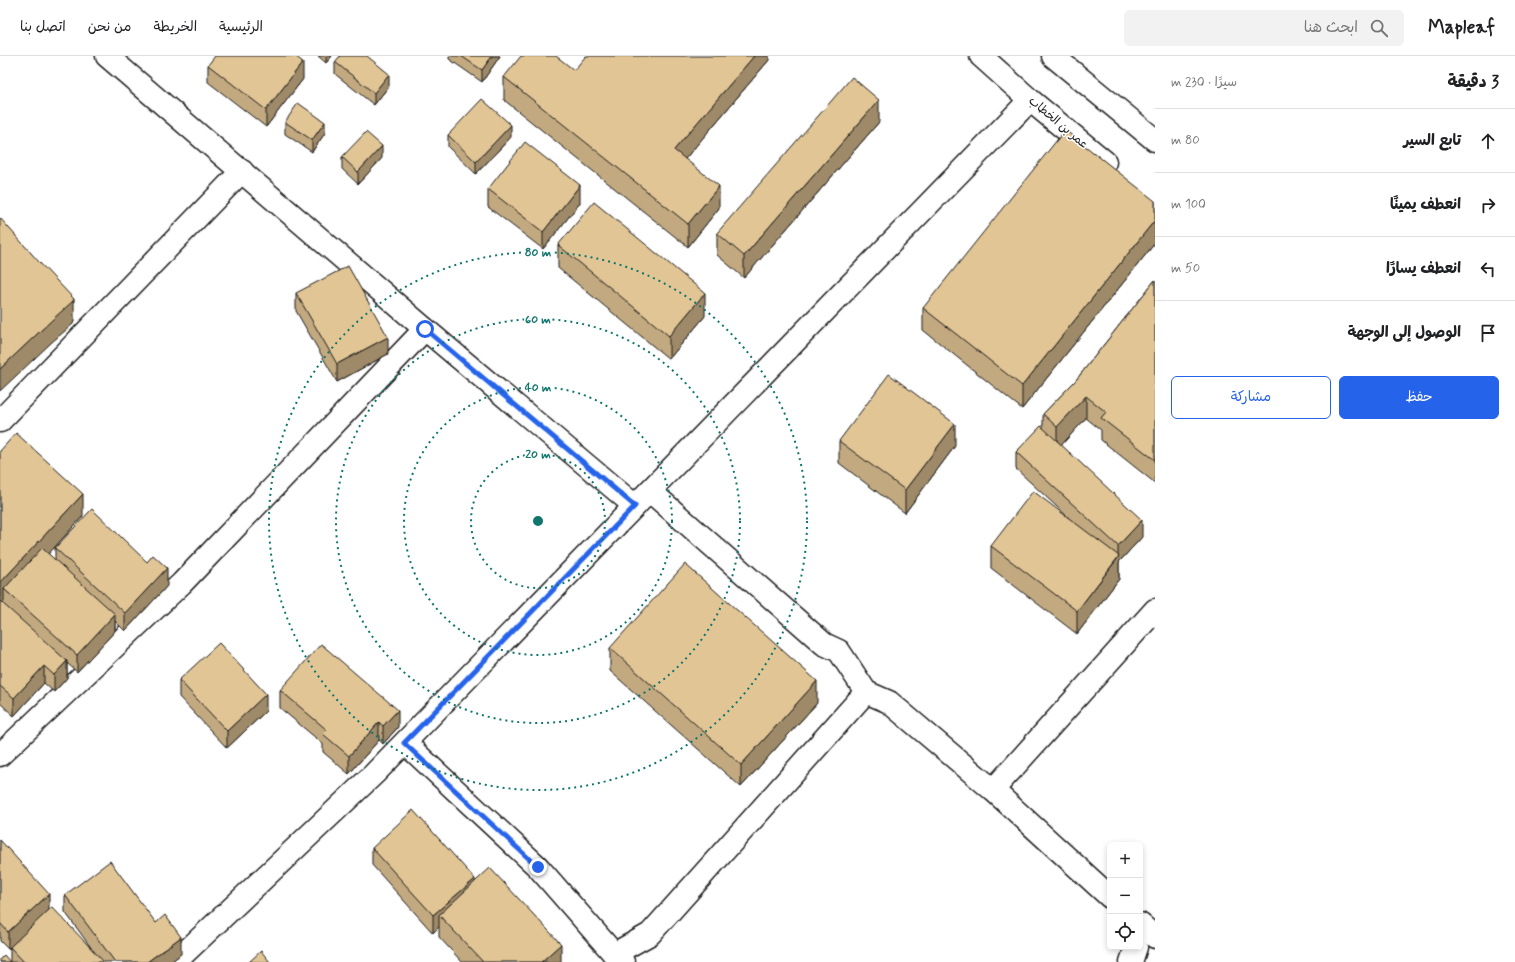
<!DOCTYPE html>
<html lang="ar">
<meta charset="utf-8">
<style>
body{margin:0;font-family:Mynerve,"Playpen Sans Arabic",sans-serif;background:#f2f2f2;color:#202124;direction:rtl}
.controls{position:absolute;right:12px;bottom:12px;display:grid;overflow:hidden;border-radius:6px;box-shadow:0 2px 6px #0003}
.controls button{width:36px;height:36px;display:grid;place-items:center;padding:0;border:0;border-bottom:1px solid #e0e0e0;background:#fff;color:#202124;font:20px sans-serif}
.stop{position:absolute;width:12px;height:12px;margin:-9px;border:3px solid #2563eb;border-radius:50%;background:#fff}
.stop.end{background:#2563eb;border-color:#fff;box-shadow:0 1px 4px #0008}
.list{margin:0;padding:0;list-style:none}
h2{display:flex;justify-content:space-between;align-items:center;height:52px;margin:0;padding:0 16px;font-size:17px}
h2 small{font-size:13px;font-weight:400;color:#757577}
.list li{display:grid;grid-template-columns:26px 1fr auto;gap:12px;align-items:center;box-sizing:border-box;height:64px;padding:0 16px;border-top:1px solid #e0e0e0}
.list b{display:block;font-size:15px;white-space:nowrap}
.list em{font-size:13px;font-style:normal;color:#757577}
.actions{display:flex;gap:8px;padding:12px 16px}
.actions a{flex:1;padding:9px 0;border:1px solid #2563eb;border-radius:6px;text-align:center;font-size:14px;color:#2563eb}
.actions .main{background:#2563eb;color:#fff}
.icon{flex:none;width:22px;height:22px;fill:none;stroke:currentColor;stroke-width:2;stroke-linecap:round;stroke-linejoin:round}
.map{position:relative;flex:none;width:1155px;height:906px;overflow:hidden;direction:ltr}
header{display:flex;align-items:center;gap:24px;box-sizing:border-box;height:56px;padding:0 20px;background:#fff;border-bottom:1px solid #e0e0e0}
header strong{font-size:19px}
nav{display:flex;gap:22px;margin-inline-start:auto;font-size:14px}
.search{width:280px;height:36px;background:#f2f2f2;display:flex;align-items:center;gap:10px;box-sizing:border-box;padding:0 14px;border-radius:6px;color:#757577;font-size:15px}
main{display:flex}
aside{flex:1;background:#fff}
.map>svg:first-child{display:block}
.lines{fill:none;stroke-linecap:round;stroke-linejoin:round}
.minor-casing{stroke:#1c1c1c;stroke-width:25}
.minor{stroke:#fff;stroke-width:22}
.wall{fill:#c2a980;stroke:#1c1c1c}
.shaded-wall{fill:#9e8a68;stroke:#1c1c1c}
.building{fill:#e1c595;stroke:#1c1c1c}
.route{stroke:#2563eb;stroke-width:5}
.ring{fill:none;stroke:#0f766e;stroke-width:2;stroke-dasharray:2 4}
.labels{text-anchor:middle;dominant-baseline:central;stroke-width:3;stroke-linejoin:round;paint-order:stroke}
.street-label{font-size:12px;fill:#1c1c1c;stroke:#fff}
.centre{fill:#0f766e;stroke:#fff;stroke-width:2}
.ring-label{font-size:12px;text-anchor:middle;font-weight:bold;fill:#0f766e;stroke:#fff;stroke-width:3;stroke-linejoin:round;paint-order:stroke}
</style>
<header>
<strong>Mapleaf</strong>
<div class="search"><svg class="icon" aria-label="search" viewBox="0 0 24 24"><circle cx="10" cy="10" r="6"/><path d="M15 15l6 6"/></svg>ابحث هنا</div>
<nav><a>الرئيسية</a><a>الخريطة</a><a>من نحن</a><a>اتصل بنا</a></nav>
</header>
<main>
<aside>
<h2>3 دقيقة<small>سيرًا · 230 m</small></h2>
<ul class="list">
<li><svg class="icon" aria-label="ahead" viewBox="0 0 24 24"><path d="M12 20V5M6 11l6-6 6 6"/></svg><div><b>تابع السير</b></div><em>80 m</em></li>
<li><svg class="icon" aria-label="right" viewBox="0 0 24 24"><path d="M7 20v-9h11M14 6l5 5-5 5"/></svg><div><b>انعطف يمينًا</b></div><em>100 m</em></li>
<li><svg class="icon" aria-label="left" viewBox="0 0 24 24"><path d="M17 20v-9H6M10 6l-5 5 5 5"/></svg><div><b>انعطف يسارًا</b></div><em>50 m</em></li>
<li><svg class="icon" aria-label="arrive" viewBox="0 0 24 24"><path d="M6 21V4h12l-3 4 3 4H6"/></svg><div><b>الوصول إلى الوجهة</b></div></li>
</ul>
<div class="actions"><a class="main">حفظ</a><a>مشاركة</a></div>
</aside>
<div class="map">
<svg width="1155" height="906" viewBox="0 0 1155 906">
<rect width="100%" height="100%" fill="#fff"/>
<filter id="ink" filterUnits="userSpaceOnUse"><feTurbulence type="fractalNoise" baseFrequency=".025" numOctaves="2"/><feDisplacementMap in="SourceGraphic" scale="8" xChannelSelector="R" yChannelSelector="G"/><feConvolveMatrix kernelMatrix="1 2 1 2 8 2 1 2 1" color-interpolation-filters="sRGB"/></filter>
<g filter="url(#ink)">
<g class="lines">
<!-- minor casing -->
<g class="minor-casing">
<g id="minor">
<path d="M107 0 425 273 635 450"/>
<path d="M981 0 1030 44 1105 106"/>
<path d="M1053 0 1155 84"/>
<path d="M0 365 242 115"/>
<path d="M650 435 824 588 839 595 866 636 889 646 993 734 1110 841"/>
<path d="M405 687 538 811 614 898 623 906"/>
<path d="M0 699 182 527 425 273"/>
<path d="M993 734 1155 554"/>
<path d="M1140 868 1155 881"/>
<path d="M614 898 650 878 866 636"/>
<path d="M175 906 374 718 1030 44"/>
<path d="M1131 906 1136 891"/>
</g>
</g>
<!-- minor -->
<use href="#minor" class="minor"/>
</g>
<!-- wall -->
<g class="wall">
<path d="M318 0H332L326 7Z"/>
<path d="M449 0H500L482 26 449 3Z"/>
<path d="M769 0V4L685 103 719 152 688 191 504 44V21L574 14Z"/>
<path d="M335 6 389 30 374 49 335 18Z"/>
<path d="M208 9 303 23 266 71 208 26Z"/>
<path d="M285 66 325 77 312 96 285 78Z"/>
<path d="M879 66 744 222 717 199V177Z"/>
<path d="M448 79 511 81 476 118 448 91Z"/>
<path d="M342 101 382 102 358 128 342 113Z"/>
<path d="M488 133 580 147 543 193 488 151Z"/>
<path d="M1155 145V187L1022 353 923 274V252Z"/>
<path d="M558 189 705 260 669 303 558 212Z"/>
<path d="M1155 224V427L1101 384V374L1086 362 1061 389 1142 481 1119 506V523L1077 578 991 512V490L1070 463 1016 413V396L1043 372V358L1076 324Z"/>
<path d="M296 237 388 298 337 326 296 255Z"/>
<path d="M839 385 955 390 905 457 839 407Z"/>
<path d="M0 395 83 460 48 498 55 504V492L167 530 125 575 115 565V575L77 616 67 607V622L54 636 44 627 14 660 0 647Z"/>
<path d="M610 592 817 647 741 731 610 615Z"/>
<path d="M179 624 266 655 227 692 179 641Z"/>
<path d="M280 634 398 671 383 688 379 684 349 718 323 696V688L280 652Z"/>
<path d="M0 784 49 853 95 897 65 856V839L156 867 181 898 171 906H0H10V892L8 893 0 885Z"/>
<path d="M372 792 475 826 561 906H462L439 881V871L433 877 372 809Z"/>
</g>
<!-- shaded-wall -->
<g class="shaded-wall">
<path d="M326 0H332L326 7Z"/>
<path d="M492 0H500L482 26V14Z"/>
<path d="M754 0H769V4L674 116V94Z"/>
<path d="M303 6V23L266 71V54Z"/>
<path d="M389 18V30L374 49V37Z"/>
<path d="M879 44V66L744 222V200Z"/>
<path d="M325 66V77L312 96V84Z"/>
<path d="M511 69V81L476 118V106Z"/>
<path d="M382 90V102L358 128V116Z"/>
<path d="M580 129V147L543 193V176Z"/>
<path d="M719 130V152L688 191V168Z"/>
<path d="M1155 164V187L1022 353V330Z"/>
<path d="M705 237V260L669 303V280Z"/>
<path d="M74 243V265L73 268 52 286 0 335V313Z"/>
<path d="M388 281V298L337 326V308Z"/>
<path d="M1086 340V362L1057 394V371Z"/>
<path d="M955 368V390L905 457V434Z"/>
<path d="M83 438V460L11 539 4 533V546L1 549V526Z"/>
<path d="M1142 464V481L1119 506V523L1077 578V555L1118 502V490Z"/>
<path d="M167 512V530L125 575V557Z"/>
<path d="M115 558V575L77 616V599Z"/>
<path d="M67 605V622L54 636V619Z"/>
<path d="M44 610V627L14 660V642Z"/>
<path d="M817 625V647L741 731V709Z"/>
<path d="M266 638V655L227 692V675Z"/>
<path d="M398 654V671L383 688V670Z"/>
<path d="M379 666V684L349 718V700Z"/>
<path d="M475 823V840L439 859V871L433 877V859Z"/>
<path d="M49 838V856L8 893V876Z"/>
<path d="M181 881V898L171 906H147Z"/>
<path d="M561 888V906H541Z"/>
</g>
<!-- building -->
<g class="building">
<path d="M215 0H295L303 6 266 54 208 9Z"/>
<path d="M340 0H367L389 18 374 37 335 6Z"/>
<path d="M461 0H492L482 14Z"/>
<path d="M521 0H556L574 14 586 0H754L674 94 719 130 688 168 504 21Z"/>
<path d="M852 21 879 44 744 200 717 177Z"/>
<path d="M482 43 511 69 476 106 448 79Z"/>
<path d="M298 47 325 66 312 84 285 66Z"/>
<path d="M1065 74 1155 145V164L1022 330 923 252Z"/>
<path d="M366 76 382 90 358 116 342 101Z"/>
<path d="M525 86 580 129 543 176 488 133Z"/>
<path d="M594 146 705 237 669 280 558 189Z"/>
<path d="M0 162 39 206 74 243 73 245 52 264 0 313Z"/>
<path d="M348 210 388 281 337 308 296 237Z"/>
<path d="M1155 224V404L1101 362 1106 356 1086 340 1057 371 1043 358 1076 324Z"/>
<path d="M889 318 955 368 905 434 839 385Z"/>
<path d="M1041 370 1142 464 1118 490 1016 396Z"/>
<path d="M16 377 83 438 1 526H0V395Z"/>
<path d="M1033 435 1119 500 1077 555 991 490Z"/>
<path d="M92 453 147 506 153 499 167 512 125 557 55 492Z"/>
<path d="M42 492 115 558 77 599 4 533Z"/>
<path d="M685 508 817 625 741 709 610 592Z"/>
<path d="M0 545 67 605 54 619 44 610 14 642 0 630Z"/>
<path d="M219 587 266 638 227 675 179 624Z"/>
<path d="M321 588 398 654 383 670 379 666 349 700 323 678 327 674 280 634Z"/>
<path d="M413 754 475 823 433 859 372 792Z"/>
<path d="M0 784 49 838 8 876 0 867Z"/>
<path d="M110 805 156 867 165 859 181 881 147 906H115L65 839Z"/>
<path d="M490 812 561 888 541 906H483L439 859Z"/>
<path d="M52 851 104 906H24L10 891Z"/>
<path d="M261 895 270 906H249Z"/>
<path d="M4 899 10 906H0V903Z"/>
</g>
</g>
<g class="lines" filter="url(#ink)">
<!-- route -->
<path class="route" d="M425 273 635 450 404 687 538 811"/>
</g>
<!-- distance rings -->
<g class="ring">
<circle cx="538" cy="465" r="67"/>
<circle cx="538" cy="465" r="134"/>
<circle cx="538" cy="465" r="202"/>
<circle cx="538" cy="465" r="269"/>
</g>
<g class="labels">
<!-- street labels -->
<g class="street-label">
<text transform="translate(1058 67) rotate(40)">عمر بن الخطاب</text>
</g>
</g>
<circle cx="538" cy="465" r="6" class="centre"/>
<g class="ring-label">
<text x="538" y="200">80 m</text>
<text x="538" y="267">60 m</text>
<text x="538" y="335">40 m</text>
<text x="538" y="402">20 m</text>
</g>
</svg>
<div class="controls">
<button>+</button>
<button>−</button>
<button><svg class="icon" aria-label="locate" viewBox="0 0 24 24"><circle cx="12" cy="12" r="6"/><path d="M12 2v4M12 18v4M2 12h4M18 12h4"/></svg></button>
</div>
<div class="stop" style="left:425px;top:273px"></div>
<div class="stop end" style="left:538px;top:811px"></div>
</div>
</main>
